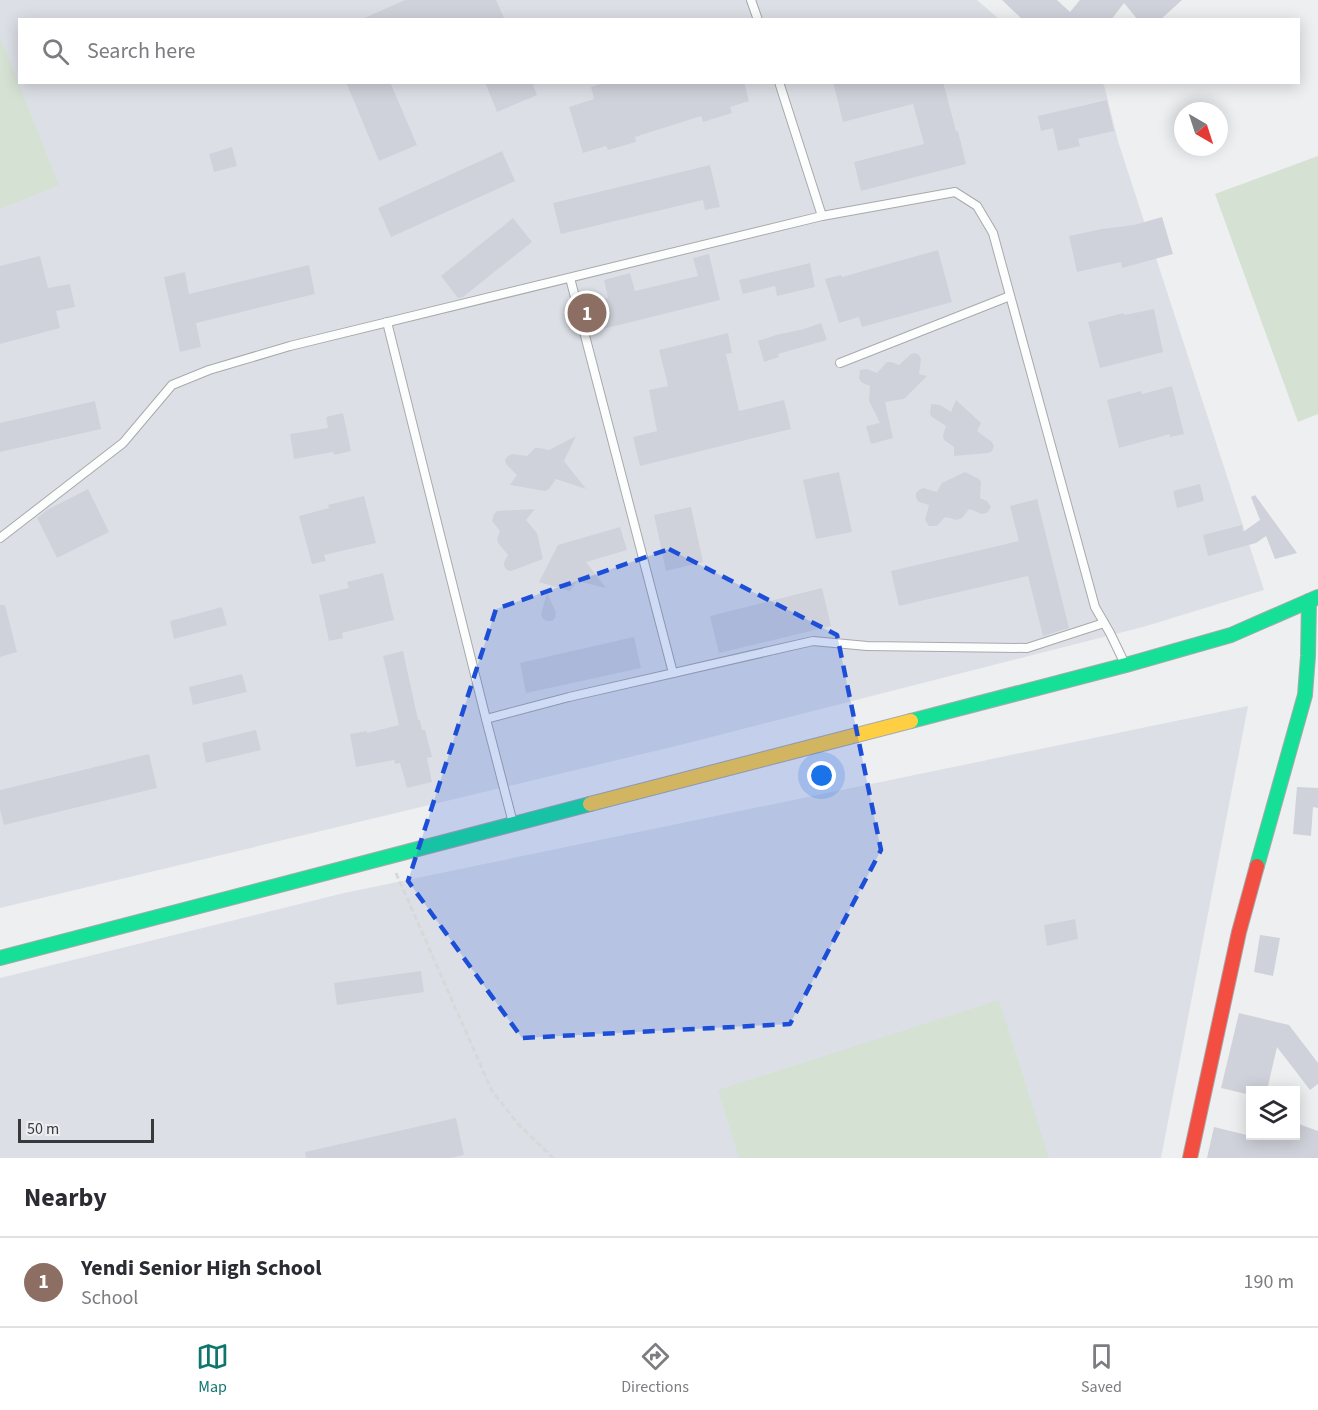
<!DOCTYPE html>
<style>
body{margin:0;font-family:"Source Sans 3",sans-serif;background:#f7f7f7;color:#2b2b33}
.controls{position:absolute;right:18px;bottom:18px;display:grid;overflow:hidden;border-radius:0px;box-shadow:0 3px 15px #0003}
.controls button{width:54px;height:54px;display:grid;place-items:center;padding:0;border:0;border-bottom:2px solid #e1e1e2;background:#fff;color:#2b2b33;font:30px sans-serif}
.compass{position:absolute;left:1174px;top:102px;width:54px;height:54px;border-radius:50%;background:#fff;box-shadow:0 3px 15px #0003;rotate:141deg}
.scale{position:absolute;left:18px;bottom:15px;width:136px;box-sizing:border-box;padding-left:6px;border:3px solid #38393a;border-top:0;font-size:16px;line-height:21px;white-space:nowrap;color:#38393a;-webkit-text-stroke:4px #edeef2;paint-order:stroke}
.you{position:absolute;left:822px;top:776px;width:21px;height:21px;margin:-15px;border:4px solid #fff;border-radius:50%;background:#1a73e8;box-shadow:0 0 0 9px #1a73e833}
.badge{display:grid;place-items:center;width:39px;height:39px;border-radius:50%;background:#0f766e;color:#fff;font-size:20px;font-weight:700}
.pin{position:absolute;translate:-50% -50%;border:3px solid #fff;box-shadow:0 2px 6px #0006}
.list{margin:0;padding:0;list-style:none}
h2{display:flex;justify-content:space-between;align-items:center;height:78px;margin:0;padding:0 24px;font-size:26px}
h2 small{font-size:20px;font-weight:400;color:#7c7c81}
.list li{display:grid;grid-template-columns:39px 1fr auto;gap:18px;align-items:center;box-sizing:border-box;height:90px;padding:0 24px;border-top:2px solid #e1e1e2}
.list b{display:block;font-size:22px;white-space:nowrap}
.list p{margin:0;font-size:20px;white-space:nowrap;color:#7c7c81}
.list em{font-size:20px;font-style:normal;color:#7c7c81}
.icon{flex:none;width:33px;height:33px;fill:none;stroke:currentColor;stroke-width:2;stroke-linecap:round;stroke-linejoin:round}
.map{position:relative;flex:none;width:1318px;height:1158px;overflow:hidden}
.search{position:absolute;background:#fff;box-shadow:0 3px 15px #0003;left:18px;right:18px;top:18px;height:66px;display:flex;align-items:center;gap:15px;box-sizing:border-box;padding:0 21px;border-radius:0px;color:#7c7c81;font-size:22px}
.sheet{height:168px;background:#fff}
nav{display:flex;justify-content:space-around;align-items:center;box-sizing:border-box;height:84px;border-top:2px solid #e1e1e2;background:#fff;font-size:16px;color:#7c7c81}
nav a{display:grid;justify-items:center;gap:3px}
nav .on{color:#0f766e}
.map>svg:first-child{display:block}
.built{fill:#dce0e6}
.green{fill:#d4e1d3}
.building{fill:#cfd2da}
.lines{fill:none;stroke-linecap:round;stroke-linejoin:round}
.lane-casing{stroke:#a8a9aa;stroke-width:10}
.fast-casing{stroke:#a8a9aa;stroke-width:16}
.slow-casing{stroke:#a8a9aa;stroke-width:16}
.jam-casing{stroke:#a8a9aa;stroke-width:16}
.path{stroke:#d8d8d8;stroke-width:3;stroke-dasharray:6 3;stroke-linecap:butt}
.lane{stroke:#fcfdfd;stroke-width:8}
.fast{stroke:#16e098;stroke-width:14}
.slow{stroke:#ffcf43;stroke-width:14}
.jam{stroke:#f24e42;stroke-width:14}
.marked{fill:#1d4ed8;fill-opacity:0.2;stroke:#1d4ed8;stroke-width:4.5;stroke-dasharray:12 8;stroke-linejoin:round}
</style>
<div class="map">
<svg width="1318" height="1158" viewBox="0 0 1318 1158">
<rect width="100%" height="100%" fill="#eeeff1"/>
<!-- built -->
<g class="built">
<path d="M0 0H977L999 19 20 20V82L1099 83 1104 85 1118 141 1264 590 1143 627 680 745 0 908Z"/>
<path d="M1248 706 1161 1158H0V978L344 893Z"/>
</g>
<!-- green -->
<g class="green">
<path d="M0 37 59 185 0 209Z"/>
<path d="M1318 156V414L1298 422 1215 194Z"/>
<path d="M999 1000 1049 1158H739L718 1090Z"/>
</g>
<!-- building -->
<g class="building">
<path d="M405 0H496L505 20H360Z"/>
<path d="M1002 0H1057L1070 12 1080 0H1182L1160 20H1138L1124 3 1111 20H1023Z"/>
<path d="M346 82H390L417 145 379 161Z"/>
<path d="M485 82H532L537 95 497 112Z"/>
<path d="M607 82H744L749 101 730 107 732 113 703 122 701 116 635 137 636 142 608 150 606 146 583 153 569 107 594 99 591 87Z"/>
<path d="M833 82H943L956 131H958L966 164 861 191 854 162 924 144 913 104 843 122Z"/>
<path d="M1107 100 1114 131 1078 139 1080 146 1058 151 1053 128 1041 131 1038 116Z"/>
<path d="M232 147 237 166 214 172 209 154Z"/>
<path d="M502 151 515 181 391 237 378 208Z"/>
<path d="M710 165 720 207 705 210 703 200 561 234 553 203Z"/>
<path d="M1162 217 1173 254 1122 268 1121 262 1077 272 1069 236 1102 229 1134 225Z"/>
<path d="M513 218 532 242 463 297 458 298 441 276Z"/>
<path d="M938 250 952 302 862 327 859 317 839 323 825 279 841 275 842 277Z"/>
<path d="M709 254 720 300 591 332 583 304 608 298 604 280 630 273 635 291 698 276 693 258Z"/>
<path d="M40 256 48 288 70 284 75 307 56 311 60 328 0 344V266Z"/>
<path d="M810 263 815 287 777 296 775 286 743 294 739 280Z"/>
<path d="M309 265 315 294 196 323 201 347 180 352 164 277 185 272 189 294Z"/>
<path d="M1154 309 1163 352 1100 368 1088 322 1124 313V315Z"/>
<path d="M821 323 827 340 778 354 779 357 764 362 758 341 776 335 804 329Z"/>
<path d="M728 333 732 353 726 354 739 411 784 400 791 429 640 466 633 437 657 431 649 390 668 386 659 350Z"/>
<path d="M915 353 919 355 921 359 919 374 927 376 904 399 885 402 893 438 871 444 866 426 880 423 869 401 870 386 861 382 859 378 860 370 867 369 877 373 887 362H891L899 365 911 354Z"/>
<path d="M1172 386 1184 434 1170 437V434L1119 448 1107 400 1141 391 1142 394Z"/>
<path d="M956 400 981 423 977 431 992 442 994 446 992 451 989 453 954 456V447L944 440 943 435 946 426 932 417 930 414 931 404 940 405 951 412Z"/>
<path d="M95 401 101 429 0 452V423Z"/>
<path d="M343 413 351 451 334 455 333 452 294 459 290 434 328 428 326 417Z"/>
<path d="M576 436 564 461 586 489 556 479 549 489 545 491 510 485 517 475 506 464 505 460 508 456 512 454 527 456 535 448H539L549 450Z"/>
<path d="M839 472 852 532 816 539 803 480Z"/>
<path d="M965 472 979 479 981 482 980 498 987 501 991 507 987 513 982 514 969 509 962 518 957 520 945 517 937 526H929L925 520 929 505 919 502 916 498V493L919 490 923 488 937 492 942 483Z"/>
<path d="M1200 484 1204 501 1177 508 1173 491Z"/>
<path d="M88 489 109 532 57 558 37 518 47 510Z"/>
<path d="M1255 495 1297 553 1275 559 1266 536 1256 543 1208 556 1203 535 1242 525 1243 532 1260 520 1251 497Z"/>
<path d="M364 496 376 543 324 555 326 561 312 564 299 516 329 508 328 505Z"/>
<path d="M1037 499 1069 628 1043 636 1028 576 899 606 891 571 1019 541 1010 506Z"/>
<path d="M691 507 703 562 666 571 654 515Z"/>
<path d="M535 509 526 520 537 533 543 559 511 571 507 570 504 566V562L508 555 498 543 497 539 500 531 492 521 494 514 497 511Z"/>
<path d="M620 527 627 550 586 562 606 588 577 581 570 591 539 582 558 545Z"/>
<path d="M383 573 394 620 342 633 343 638 329 641 319 595 349 588 347 582Z"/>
<path d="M822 588 831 626 719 653 710 616Z"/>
<path d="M547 592 556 613 555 618 552 621H547L543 619 541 615Z"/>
<path d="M0 605H5L17 652 0 657Z"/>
<path d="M222 607 227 625 174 639 170 621Z"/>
<path d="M634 637 641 668 526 693 520 663Z"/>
<path d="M403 651 418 720H420L422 730H425L432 757 427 758 432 782 407 788 400 763 395 764 394 760 356 767 350 734 367 731V733L399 725 383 656Z"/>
<path d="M242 674 247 692 193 705 189 687Z"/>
<path d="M256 730 261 750 206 763 202 743Z"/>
<path d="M149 754 157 788 4 825 0 810V790Z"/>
<path d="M1297 787 1318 788V808L1313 807 1311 836 1293 834Z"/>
<path d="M1075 919 1078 939 1047 946 1044 925Z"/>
<path d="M1260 935 1280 938 1273 976 1254 972Z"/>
<path d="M421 971 424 992 337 1005 334 983Z"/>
<path d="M1239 1013 1289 1025 1318 1063V1084L1310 1090 1277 1047 1267 1090H1251V1095L1221 1088Z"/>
<path d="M456 1118 464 1155 450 1158H306L305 1152Z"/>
<path d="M1296 1123 1318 1131V1158H1207L1214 1127 1251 1136H1296Z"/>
</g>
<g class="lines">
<!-- lane casing -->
<g class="lane-casing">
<g id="lane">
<path d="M751 0 758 20"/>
<path d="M779 82 822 216"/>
<path d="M570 278 673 673"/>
<path d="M387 322 486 719 513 823"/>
<path d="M840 363 1010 296"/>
<path d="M0 538 123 443 172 385 209 370 290 346 822 216 955 192 977 206 993 233 1095 607 1110 633 1124 662"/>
<path d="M486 719 569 697 813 641 867 646 1027 648 1104 623"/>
</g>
</g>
<!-- fast casing -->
<g class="fast-casing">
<g id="fast">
<path d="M911 721 1126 665 1231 635 1318 597"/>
<path d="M1257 866 1305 695 1308 656 1309 601"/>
<path d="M0 958 590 804"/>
</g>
</g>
<!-- slow casing -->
<g class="slow-casing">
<path id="slow" d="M590 804 911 721"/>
</g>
<!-- jam casing -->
<g class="jam-casing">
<path id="jam" d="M1190 1158 1239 932 1257 866"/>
</g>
<!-- path -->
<path class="path" d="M396 873 492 1091 519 1125 553 1158"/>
<!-- lane -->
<use href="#lane" class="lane"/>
<!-- fast -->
<use href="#fast" class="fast"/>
<!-- slow -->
<use href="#slow" class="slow"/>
<!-- jam -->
<use href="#jam" class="jam"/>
</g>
<!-- marked area -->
<path class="marked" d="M669 549 837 635 881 850 790 1024 522 1038 408 881 496 609Z"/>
</svg>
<div class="controls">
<button><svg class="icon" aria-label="layers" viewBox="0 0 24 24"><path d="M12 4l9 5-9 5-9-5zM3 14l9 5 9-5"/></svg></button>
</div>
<svg class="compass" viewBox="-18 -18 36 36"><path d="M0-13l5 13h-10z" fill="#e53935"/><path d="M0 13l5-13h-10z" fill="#7c7c81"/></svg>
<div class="scale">50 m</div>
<div class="you"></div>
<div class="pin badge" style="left:587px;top:313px;background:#8d6e63">1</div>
<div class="search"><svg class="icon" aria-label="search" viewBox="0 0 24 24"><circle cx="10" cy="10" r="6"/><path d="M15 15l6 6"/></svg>Search here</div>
</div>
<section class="sheet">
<h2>Nearby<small></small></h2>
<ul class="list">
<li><span class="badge" style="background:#8d6e63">1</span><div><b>Yendi Senior High School</b><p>School</p></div><em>190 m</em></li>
</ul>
</section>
<nav>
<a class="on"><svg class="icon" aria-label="map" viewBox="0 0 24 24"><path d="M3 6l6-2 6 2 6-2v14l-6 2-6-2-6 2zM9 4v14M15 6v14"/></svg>Map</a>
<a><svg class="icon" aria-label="directions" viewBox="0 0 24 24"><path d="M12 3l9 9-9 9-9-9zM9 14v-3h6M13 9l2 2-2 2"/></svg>Directions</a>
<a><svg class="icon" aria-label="saved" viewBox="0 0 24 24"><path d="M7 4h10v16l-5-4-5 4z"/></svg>Saved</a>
</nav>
